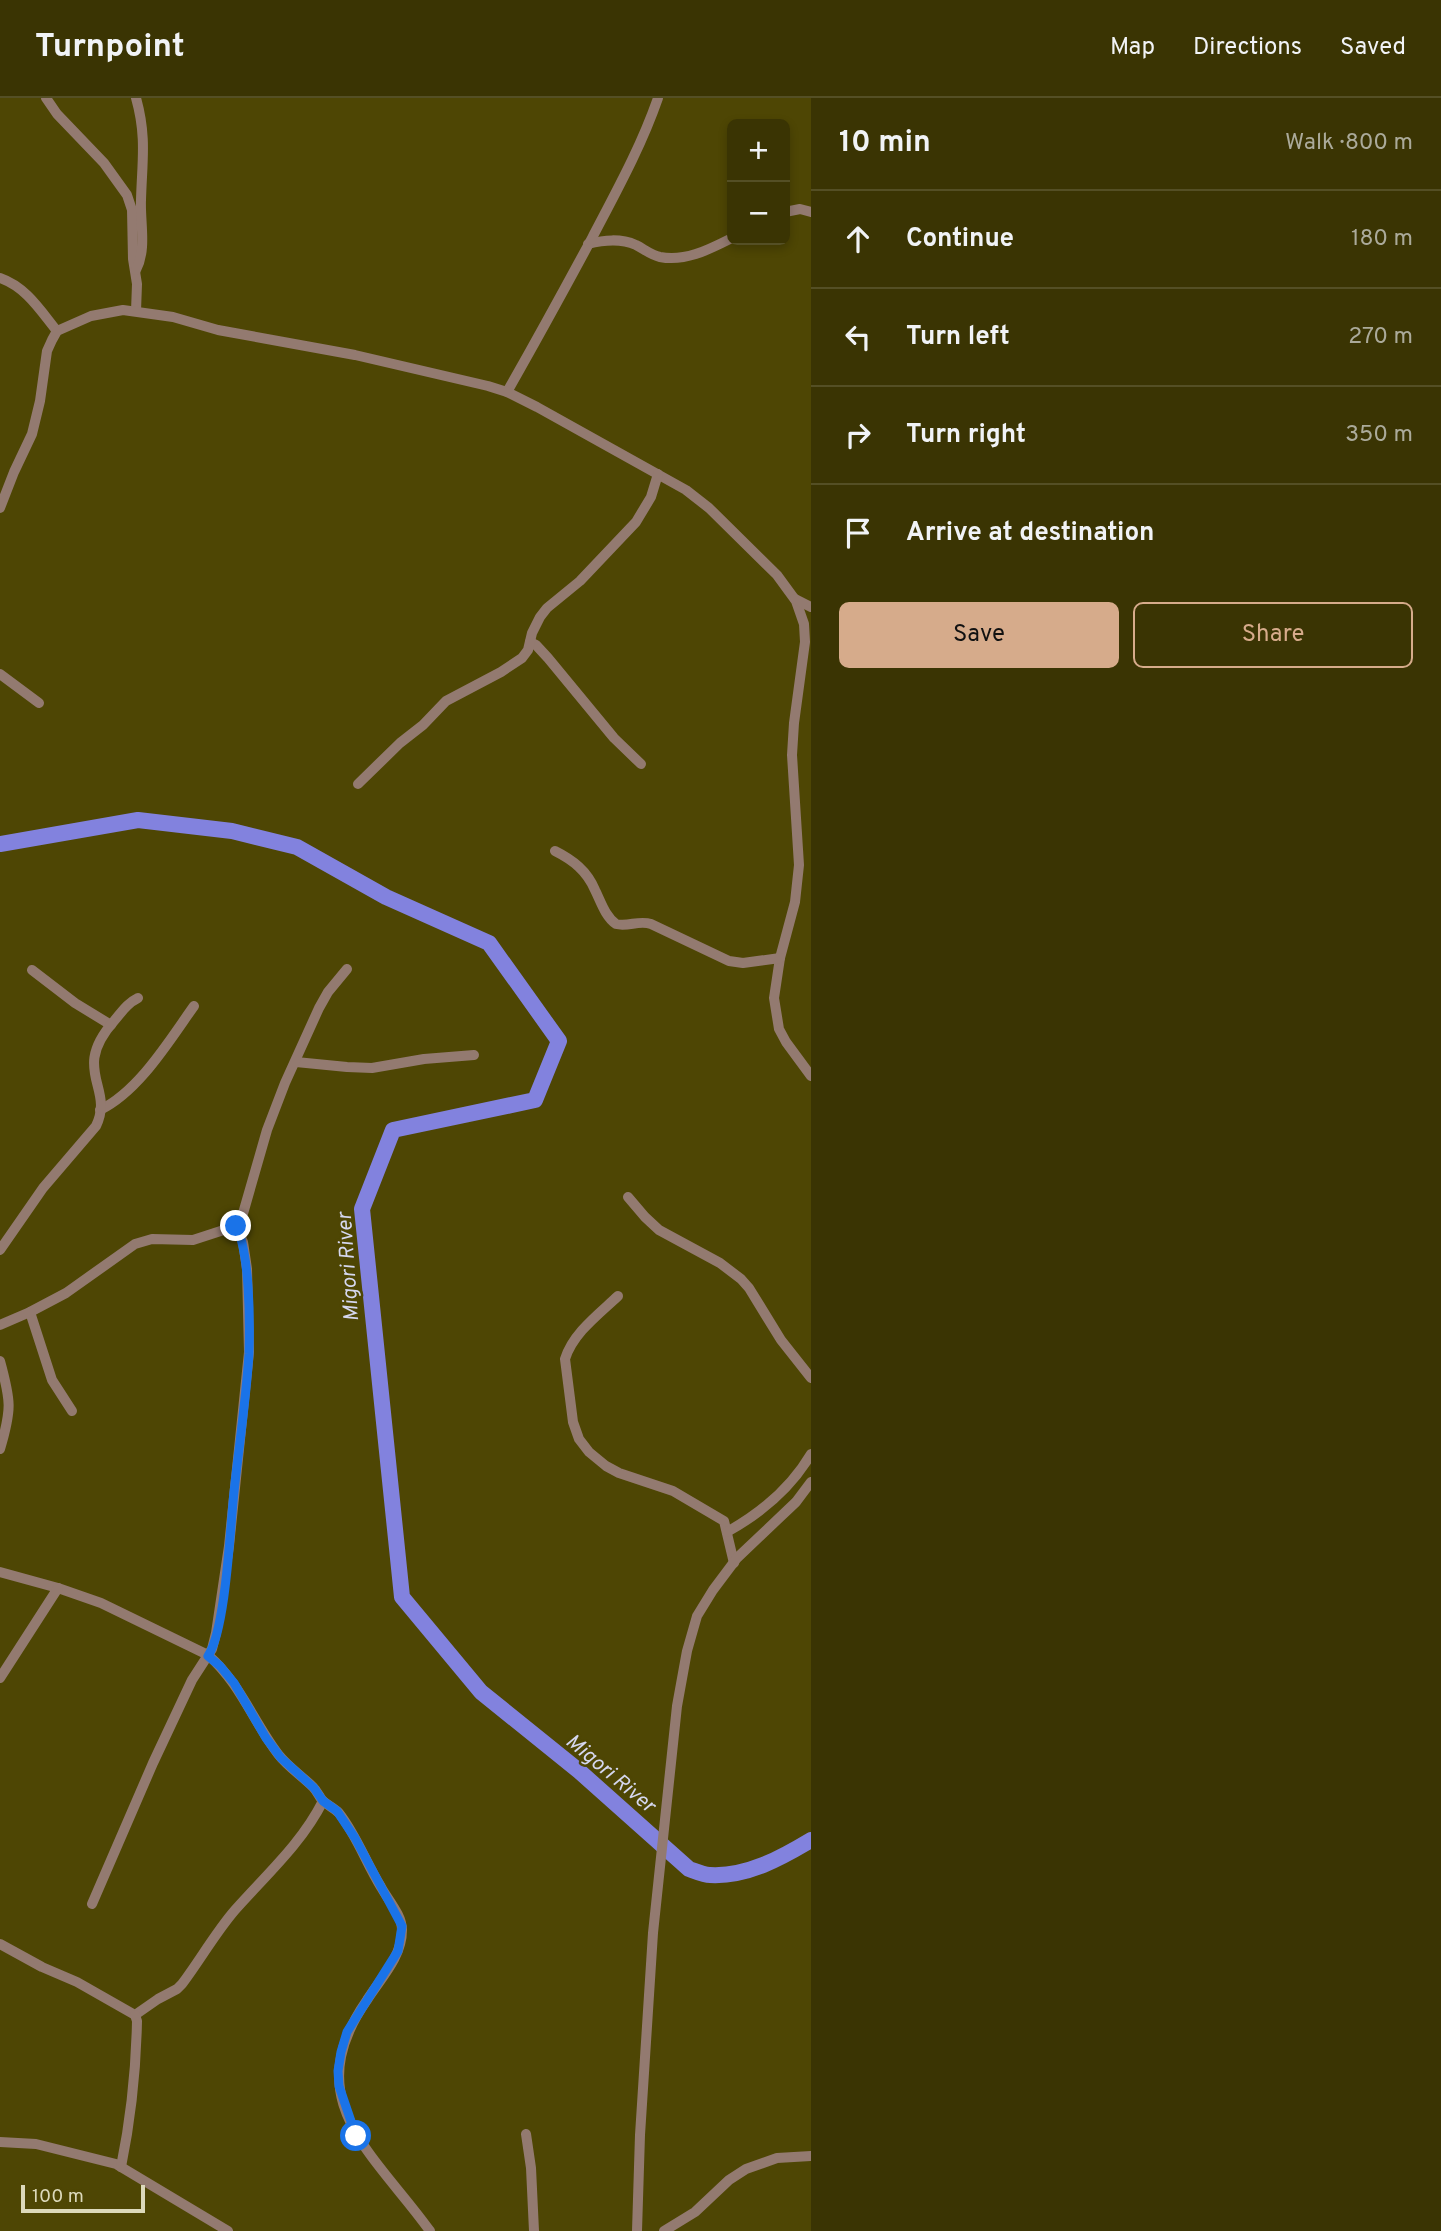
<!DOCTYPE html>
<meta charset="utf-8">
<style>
body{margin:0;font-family:Overpass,sans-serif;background:#453f12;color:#f1f3f6}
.controls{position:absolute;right:21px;top:21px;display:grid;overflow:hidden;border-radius:10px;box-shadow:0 4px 10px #0003}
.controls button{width:63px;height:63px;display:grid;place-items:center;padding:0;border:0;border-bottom:2px solid #544f25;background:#3a3403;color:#f1f3f6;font:35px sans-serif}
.scale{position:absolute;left:21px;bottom:18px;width:124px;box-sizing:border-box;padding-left:7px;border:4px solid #dcd9bb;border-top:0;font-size:19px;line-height:24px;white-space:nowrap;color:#dcd9bb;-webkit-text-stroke:5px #4e4604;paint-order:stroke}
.stop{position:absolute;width:21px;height:21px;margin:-16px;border:5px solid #1a73e8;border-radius:50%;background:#fff}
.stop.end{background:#1a73e8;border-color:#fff;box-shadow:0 2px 7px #0008}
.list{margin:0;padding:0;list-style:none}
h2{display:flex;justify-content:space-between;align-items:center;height:91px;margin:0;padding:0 28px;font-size:30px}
h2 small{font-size:23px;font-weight:400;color:#abaa9a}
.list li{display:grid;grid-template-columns:46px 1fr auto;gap:21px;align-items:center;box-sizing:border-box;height:98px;padding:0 28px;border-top:2px solid #544f25}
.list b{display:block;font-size:26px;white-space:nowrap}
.list em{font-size:23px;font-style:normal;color:#abaa9a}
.actions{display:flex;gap:14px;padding:21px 28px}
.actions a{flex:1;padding:16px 0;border:2px solid #d6ab8b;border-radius:10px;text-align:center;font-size:24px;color:#d6ab8b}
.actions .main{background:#d6ab8b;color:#111}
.icon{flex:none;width:38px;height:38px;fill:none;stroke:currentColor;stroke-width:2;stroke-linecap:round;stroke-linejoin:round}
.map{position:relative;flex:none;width:811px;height:2133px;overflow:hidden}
header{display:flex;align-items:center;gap:42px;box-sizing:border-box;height:98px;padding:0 35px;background:#3a3403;border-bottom:2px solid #544f25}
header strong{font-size:33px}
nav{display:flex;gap:38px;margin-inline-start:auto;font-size:24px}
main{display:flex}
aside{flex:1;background:#3a3403}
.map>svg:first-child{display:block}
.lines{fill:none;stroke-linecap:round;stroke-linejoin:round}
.river{stroke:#8282de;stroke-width:16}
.street{stroke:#937a70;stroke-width:10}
.route{stroke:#1a73e8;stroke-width:9}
.labels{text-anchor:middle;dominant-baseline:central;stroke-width:5;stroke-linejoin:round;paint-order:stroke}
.water-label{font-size:21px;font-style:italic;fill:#d5d7ef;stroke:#4e4604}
</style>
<header>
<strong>Turnpoint</strong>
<nav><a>Map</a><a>Directions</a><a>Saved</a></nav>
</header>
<main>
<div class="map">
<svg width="811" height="2133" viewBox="0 0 811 2133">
<rect width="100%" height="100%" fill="#4e4604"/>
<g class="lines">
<!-- river -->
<path class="river" d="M0 746 138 722 232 733 297 749 386 799 489 845 559 943 535 1002 393 1032 362 1111 402 1499 481 1594 579 1673 689 1771C695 1773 703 1777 710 1777 747 1779 781 1760 811 1742"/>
<!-- street -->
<g class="street">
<path d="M46 0 57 16 104 65 127 97 132 112 133 161 137 186 136 213"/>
<path d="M136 0C147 39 142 64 141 102 140 125 147 151 136 172"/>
<path d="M785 114 800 111 811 114"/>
<path d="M588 146C604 142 620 140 636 147 644 151 651 157 660 159 686 164 710 151 732 140"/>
<path d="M0 180C26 189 40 212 57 233"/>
<path d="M507 294C536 243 564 192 592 140 616 94 641 49 658 0"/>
<path d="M0 410 14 374 32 336 40 303 47 253 52 242 57 233 91 218 123 212 173 219 218 232 355 257 488 288 507 294 537 309 686 392 709 410 777 477 796 503 804 526 805 544 794 625 792 657 799 767 795 804 780 860 774 900 779 931 786 944 811 978"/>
<path d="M795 501 811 509"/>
<path d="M530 544 536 547 548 560 614 640 641 666"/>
<path d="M0 576 39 605"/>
<path d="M358 686 400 645 423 627 446 603 501 574 522 560 528 552 532 535 540 519 547 510 580 483 636 424 651 399 658 376"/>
<path d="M555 753C573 762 587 773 595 792 601 804 605 818 616 826 628 829 639 822 651 826L729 863 743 865 780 860"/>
<path d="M32 872 75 905 111 927"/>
<path d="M296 964 347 969 372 970 424 961 474 957"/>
<path d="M100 1012C139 993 169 943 194 908"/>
<path d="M628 1099 645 1119 659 1132 720 1165 741 1181 749 1190 781 1242 811 1280"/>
<path d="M0 1152 43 1090 96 1028C115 989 70 973 114 923 122 914 126 906 138 900"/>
<path d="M618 1198C599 1216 573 1235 565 1261L573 1324 579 1341 589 1354 606 1368 619 1375 673 1393 724 1423 734 1465"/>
<path d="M30 1214 52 1282 72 1313"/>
<path d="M0 1227 30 1214 66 1195 135 1146 152 1141 193 1142 236 1128 242 1119 267 1032 285 985 319 910 328 894 347 871"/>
<path d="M0 1263C11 1303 12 1311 0 1351"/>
<path d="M727 1434C761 1415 791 1390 811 1356"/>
<path d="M0 1474 58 1490 101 1505 208 1557C240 1585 253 1623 278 1656 288 1669 302 1678 313 1689 317 1693 319 1698 322 1702 327 1707 334 1710 339 1715 357 1738 366 1765 381 1789 388 1802 402 1817 402 1832 402 1859 381 1880 367 1902 297 2003 374 2055 430 2133"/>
<path d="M0 1580 58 1490"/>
<path d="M92 1806 153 1665 192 1582 212 1551 216 1535 229 1448 249 1254 247 1171 243 1144 236 1128"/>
<path d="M0 1846 42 1869 77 1884 135 1917 158 1901 177 1891 182 1886C200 1862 216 1834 235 1812 266 1777 302 1745 323 1703"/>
<path d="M526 2036 531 2070 534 2133"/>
<path d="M0 2044 36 2046 116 2066 228 2133"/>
<path d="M121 2069C131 2020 136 1973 137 1923L135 1917"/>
<path d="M637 2133 640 2037 653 1835 677 1608 687 1553 697 1518 713 1492 737 1460 796 1404 811 1384"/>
<path d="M664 2133 695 2114 729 2082 746 2071 777 2060 811 2058"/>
</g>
</g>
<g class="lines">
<!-- route -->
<path class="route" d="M236 1128C250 1155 250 1224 249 1256 246 1302 239 1348 234 1394 230 1430 226 1531 208 1558L220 1568 234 1585 266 1640 281 1660 314 1690 323 1703 337 1713 355 1740 402 1828 398 1853 347 1934 341 1954 338 1973 339 1988 356 2038"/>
</g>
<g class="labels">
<!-- water labels -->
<g class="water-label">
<text transform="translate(349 1169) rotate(-94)">Migori River</text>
<text transform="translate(610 1676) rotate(40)">Migori River</text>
</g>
</g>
</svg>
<div class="controls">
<button>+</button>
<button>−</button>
</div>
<div class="scale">100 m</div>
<div class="stop" style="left:356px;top:2038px"></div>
<div class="stop end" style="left:236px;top:1128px"></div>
</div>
<aside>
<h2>10 min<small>Walk · 800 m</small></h2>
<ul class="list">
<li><svg class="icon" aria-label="ahead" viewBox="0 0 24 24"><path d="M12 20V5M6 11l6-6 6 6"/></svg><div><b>Continue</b></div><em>180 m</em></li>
<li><svg class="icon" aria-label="left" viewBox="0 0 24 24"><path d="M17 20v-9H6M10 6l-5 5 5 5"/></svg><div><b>Turn left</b></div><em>270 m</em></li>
<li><svg class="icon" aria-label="right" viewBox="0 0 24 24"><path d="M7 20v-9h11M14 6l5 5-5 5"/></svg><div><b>Turn right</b></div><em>350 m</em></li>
<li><svg class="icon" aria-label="arrive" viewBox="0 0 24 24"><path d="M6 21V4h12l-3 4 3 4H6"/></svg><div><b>Arrive at destination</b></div></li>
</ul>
<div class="actions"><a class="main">Save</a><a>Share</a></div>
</aside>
</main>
